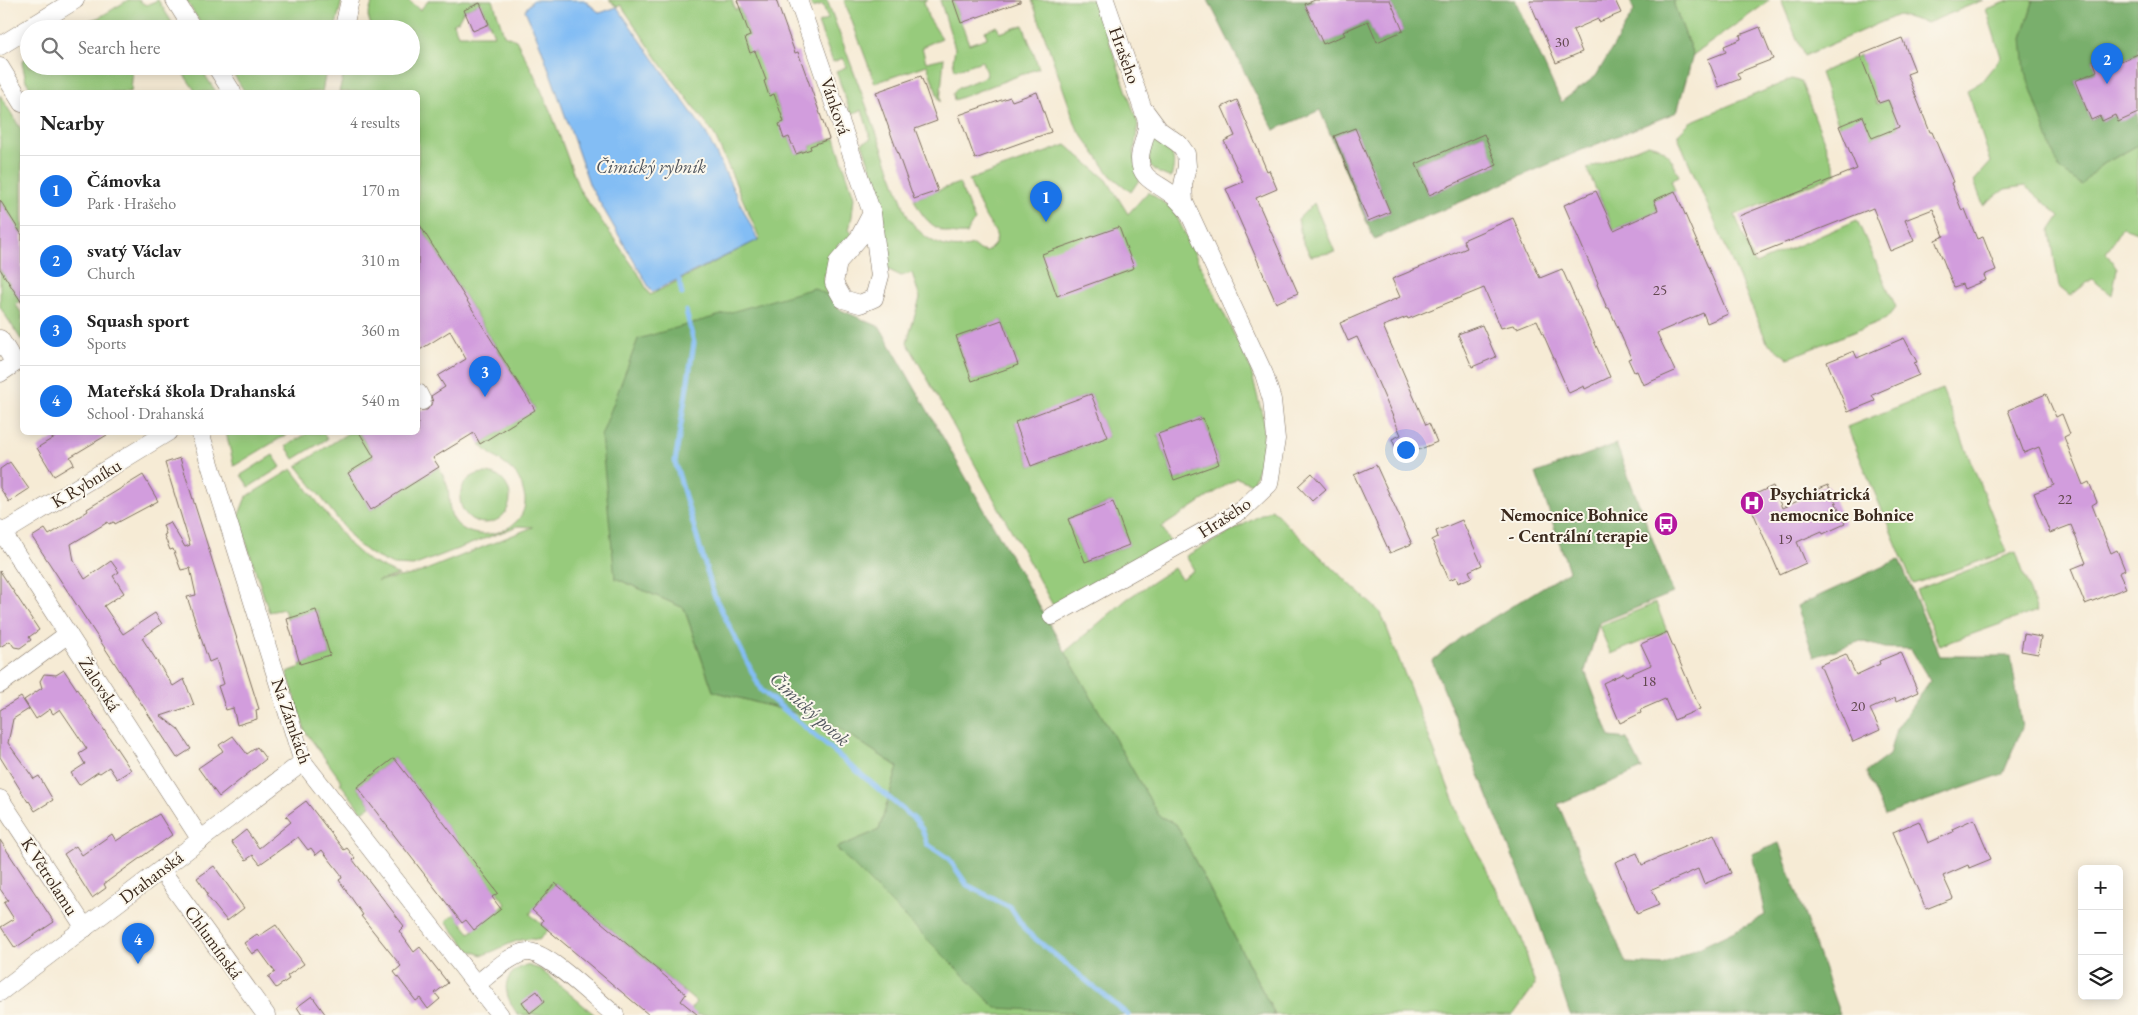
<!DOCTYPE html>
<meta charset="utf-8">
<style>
body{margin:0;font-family:"EB Garamond",serif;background:#f2f2f2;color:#222}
.controls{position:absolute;right:15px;bottom:15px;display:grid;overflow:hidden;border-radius:8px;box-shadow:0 2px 12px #0003}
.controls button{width:45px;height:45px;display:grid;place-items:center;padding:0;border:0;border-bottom:1px solid #e0e0e0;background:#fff;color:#222;font:25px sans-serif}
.you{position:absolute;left:1405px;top:449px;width:18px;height:18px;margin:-12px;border:4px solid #fff;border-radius:50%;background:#1a73e8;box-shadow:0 0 0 8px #1a73e833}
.badge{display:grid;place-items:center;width:32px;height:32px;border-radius:50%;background:#1a73e8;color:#fff;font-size:16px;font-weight:700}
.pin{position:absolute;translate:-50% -41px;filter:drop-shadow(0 1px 2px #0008)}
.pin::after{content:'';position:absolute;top:26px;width:18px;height:15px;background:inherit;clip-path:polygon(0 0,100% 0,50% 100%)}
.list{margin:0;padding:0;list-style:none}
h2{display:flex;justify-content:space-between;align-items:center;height:65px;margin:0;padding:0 20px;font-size:21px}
h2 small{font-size:16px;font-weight:400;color:#767676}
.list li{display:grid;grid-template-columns:32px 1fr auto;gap:15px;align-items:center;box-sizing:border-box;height:70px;padding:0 20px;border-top:1px solid #e0e0e0}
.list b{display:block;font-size:19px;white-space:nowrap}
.list p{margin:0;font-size:16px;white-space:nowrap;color:#767676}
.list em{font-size:16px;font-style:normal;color:#767676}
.icon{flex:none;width:28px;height:28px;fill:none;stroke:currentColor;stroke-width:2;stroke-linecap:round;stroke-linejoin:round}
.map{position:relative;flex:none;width:2138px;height:1015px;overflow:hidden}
.search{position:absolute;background:#fff;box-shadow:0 2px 12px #0003;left:20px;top:20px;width:400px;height:55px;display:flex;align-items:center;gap:12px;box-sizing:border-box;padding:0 18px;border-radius:28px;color:#767676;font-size:19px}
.panel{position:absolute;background:#fff;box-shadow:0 2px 12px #0003;left:20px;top:90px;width:400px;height:345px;border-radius:8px}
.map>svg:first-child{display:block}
.green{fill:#97cb7c;stroke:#697a4d;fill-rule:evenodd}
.forest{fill:#79af6c;stroke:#5a6c45;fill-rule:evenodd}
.water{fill:#83bdf4;stroke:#5f7489}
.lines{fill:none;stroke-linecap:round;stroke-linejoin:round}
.stream{stroke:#83bdf4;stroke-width:5}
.building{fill:#d29ddd}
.minor-casing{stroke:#7c6e5e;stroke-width:19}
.minor{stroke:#fff;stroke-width:18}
.labels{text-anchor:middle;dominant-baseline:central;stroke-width:4;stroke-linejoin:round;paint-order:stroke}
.number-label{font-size:15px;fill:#61474e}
.street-label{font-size:18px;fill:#3b2a1e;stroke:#fbf7ec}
.poi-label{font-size:18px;font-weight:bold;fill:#3b2a1e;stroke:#fbf7ec;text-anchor:start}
.water-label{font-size:19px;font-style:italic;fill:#51565e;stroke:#fbf7ec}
</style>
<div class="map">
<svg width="2138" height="1015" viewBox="0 0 2138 1015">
<rect width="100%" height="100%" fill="#fbf7ec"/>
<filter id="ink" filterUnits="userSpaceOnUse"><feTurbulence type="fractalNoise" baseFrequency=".02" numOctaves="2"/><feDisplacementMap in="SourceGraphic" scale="10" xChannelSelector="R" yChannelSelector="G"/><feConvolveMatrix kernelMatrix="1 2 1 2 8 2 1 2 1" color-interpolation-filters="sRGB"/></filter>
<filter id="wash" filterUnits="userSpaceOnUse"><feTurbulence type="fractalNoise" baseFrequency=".0096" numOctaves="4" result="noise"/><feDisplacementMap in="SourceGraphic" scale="20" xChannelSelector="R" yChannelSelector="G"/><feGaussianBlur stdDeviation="1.12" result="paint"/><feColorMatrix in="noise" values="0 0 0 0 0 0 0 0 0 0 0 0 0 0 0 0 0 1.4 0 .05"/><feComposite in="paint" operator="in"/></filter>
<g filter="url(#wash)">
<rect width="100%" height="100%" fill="#f6ebd5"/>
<!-- green -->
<g class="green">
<path d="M128 0H138L146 5 158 0 176 29H71L78 24 100 17Z"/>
<path d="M186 0H342L335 29H204Z"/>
<path d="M373 0H408L420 10 429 0H493L504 35 516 40 533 72 552 115 579 189 638 273 650 295 760 239 714 134 659 61 621 5 617 7 609 0H732L735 10 740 8 750 36 751 53 755 51 769 79 764 81 769 95 774 94 784 122 785 139 789 137 796 154 811 149 810 146 835 138 854 197 852 216 849 230 852 233 824 276 825 288 829 296 814 288 615 578 684 608 713 691 830 722 898 767 879 830 837 848 1077 1015H686L696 1002 555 883 530 914 548 930 539 940C517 935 502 950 482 955L469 950 446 921 455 914 470 933 506 904 394 758 357 787 371 806 362 812 340 783 342 782 305 731 287 672 301 667 300 664 330 655 317 610 287 619 284 609 269 612 238 517 246 497 292 469 350 545 367 560 399 575 377 581 416 574 533 527 518 526 413 566 393 565 372 555 357 544 297 466 348 433H359L374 457 348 473 371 510 439 467C442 474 446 481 448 488 450 502 447 513 457 524 478 546 528 531 525 498 524 493 522 487 521 483 514 465 492 459 480 444L535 409 418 222V92H339L346 66H411V29H372L368 16ZM481 3 494 35H458L453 23 458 21 464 10Z"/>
<path d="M810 0H827L907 215C920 238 945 254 973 245L979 250 986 252C1006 238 993 231 985 216 979 204 974 192 969 180L1066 145 1107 180 1128 214 1148 192 1173 209 1250 367 1264 422 1263 456 1252 484 1237 478 1162 527 1173 547 1055 609 907 342 920 298 912 273 901 276 887 269 885 229 879 191 862 143 871 139 862 110 851 114 836 71 846 67 843 58 833 62 818 23 828 19 823 5 812 8ZM1002 320 1018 365 972 381 956 336ZM1091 394 1108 437 1031 466 1015 423ZM1203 418 1219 464 1174 480 1158 435ZM1112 502 1129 545 1085 562 1068 519Z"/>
<path d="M844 0H928L924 2 928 17 942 38 922 47 926 62 944 58 940 102 927 65 875 83Z"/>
<path d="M940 0H953L969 44 987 38 985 31 997 26 1000 33 1023 25 1039 68 954 100 953 94 956 89 987 76 982 61 955 70 953 61 955 48Z"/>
<path d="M1032 0H1095L1138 124 1134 153 1139 180 1131 192 1111 176 1077 128Z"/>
<path d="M1674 0H1769V1L1693 55 1674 5Z"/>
<path d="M1781 0H1983L1927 23 1898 15 1804 56Z"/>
<path d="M2012 0H2034L2022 38 2082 184 2099 166 2138 145V232L2122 227 2106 253 2117 269 2112 295 2092 279 2070 296 2059 287 2050 231 2060 216 2025 186 2005 189 1983 205 1974 181 1991 162 1967 90 1981 82 2001 57 1986 9Z"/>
<path d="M29 55V66H133L131 92H33L26 81 22 62Z"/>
<path d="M1860 55 1878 97 1875 99 1877 104 1888 100 1899 127 1872 138 1839 126 1820 73Z"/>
<path d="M178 66H199L216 92H196Z"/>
<path d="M228 66H327L322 92H245Z"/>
<path d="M1792 79 1801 82 1837 174 1735 215 1755 264 1857 220 1896 307 1886 319 1788 358 1767 342 1680 142 1678 134 1690 122Z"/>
<path d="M0 95 22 131V235L19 230 17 231 11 217 3 205 0 206Z"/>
<path d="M1154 139C1173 150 1177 156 1171 178L1159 173 1150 165 1148 152Z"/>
<path d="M1648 144C1669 148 1671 159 1679 176L1671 180 1675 191 1654 200 1658 210 1614 230 1587 169Z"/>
<path d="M959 183 975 221 970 226 967 234C941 236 924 223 914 199Z"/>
<path d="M1314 203 1335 252 1311 256 1302 240 1298 219Z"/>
<path d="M0 269 21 301 16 305 22 314V341L0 307Z"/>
<path d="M1942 389 2007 552 1913 584 1847 427Z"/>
<path d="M226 432H289V433L234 466Z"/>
<path d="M308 433H323L327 439 294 459 286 446Z"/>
<path d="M273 455 281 467 249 487 241 475Z"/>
<circle cx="485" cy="498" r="25"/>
<path d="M1272 509 1291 529 1381 613 1461 820 1522 939 1535 985 1513 1015H1275L1176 824 1159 816 1065 652 1127 599 1174 568 1181 579 1194 570 1186 556Z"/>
<path d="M2016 552 2037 611 1939 646 1916 590Z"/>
<path d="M1656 603 1667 631 1611 654 1599 626Z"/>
<path d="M526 965 540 969 595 1015H518C504 995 498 976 526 965Z"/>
</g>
<!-- forest -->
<g class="forest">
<path d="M1208 0H1315L1305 5 1323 44 1344 35 1343 32 1368 21 1377 42 1403 31 1390 0H1515L1561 102 1596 76 1634 11 1630 0H1674V5L1693 55 1677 112 1582 150 1374 239 1320 110 1274 130ZM1355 128 1390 212 1369 221 1334 137ZM1483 134 1497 165 1429 195 1416 164Z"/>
<path d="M2034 0H2138V54L2121 61 2117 50 2110 53 2107 47 2097 51 2099 57 2093 60 2097 71 2075 81 2091 120 2100 116 2102 121 2115 115 2118 121 2138 113V145L2100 166 2082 185 2059 169 2025 72 2022 38Z"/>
<path d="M814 288 829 296 841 310 880 327 1159 816 1176 824 1275 1015H1077L1073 1012 996 1008 836 848 879 830 898 767 830 722 713 691 684 608 615 578 601 436 638 339Z"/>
<path d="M1616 444 1673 593 1599 623 1585 671 1610 737 1627 739 1642 769 1558 804 1626 963 1663 965 1751 923 1765 915 1752 854 1779 843 1840 1015H1570L1534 908 1432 661 1460 638 1569 571 1536 473Z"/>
<path d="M1899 559 1940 656H2011L2022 728 2003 774 1885 815 1866 772 1889 755 1896 729 1930 681 1911 649 1885 648 1861 641 1814 657 1797 606Z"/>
</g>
<!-- water -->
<path class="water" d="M533 0H584L600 13 617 7 706 133 758 240 652 292 590 186 541 47 525 10Z"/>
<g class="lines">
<!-- stream -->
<g class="stream">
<path d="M679 280 682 294"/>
<path d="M686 311 694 343 675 462 714 595 761 690 914 819 922 829 927 844 949 859 967 885 1010 907 1026 931 1128 1015"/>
</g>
</g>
<g id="blocks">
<!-- building -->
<g class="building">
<path d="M737 0H776L795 53 798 52 829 139 810 146 811 149 796 154 789 137 784 139 779 124 784 122 774 94 769 96 764 81 766 80 755 51 750 53 745 38 750 36Z"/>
<path d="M953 0H1020V2L961 23Z"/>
<path d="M1315 0H1390L1403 31 1377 42 1368 21 1343 32 1345 35 1323 44 1305 4Z"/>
<path d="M1529 0H1615L1621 13 1599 22 1598 19 1573 30 1582 52 1556 63Z"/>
<path d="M480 3 489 24 473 31 464 10Z"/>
<path d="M1760 27 1773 59 1737 73 1740 79 1719 87 1708 59 1726 52 1724 46 1741 39 1740 35Z"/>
<path d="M1902 38 1915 71 1907 74 1930 132H1932L1953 182 1951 183 1962 211 1965 209 1977 239 1983 237 1996 270 1984 275 1986 280 1964 289 1962 284 1954 287 1935 240 1944 236 1933 209 1905 220 1914 241 1890 251 1873 208 1754 255 1739 216 1857 169 1839 126 1863 116 1872 138 1899 127 1888 100 1879 103 1860 55Z"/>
<path d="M2117 50 2121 61 2138 54V113L2118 122 2115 115 2102 121 2100 116 2091 120 2075 81 2097 71 2093 60Z"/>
<path d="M921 76 937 121 915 129 938 191 914 199 876 92Z"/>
<path d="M1037 92 1051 132 975 159 959 115 1010 97 1012 101Z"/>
<path d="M1237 100 1267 171 1269 170 1277 189 1256 198 1298 293 1276 303 1226 189 1243 182 1224 141 1235 136 1222 107Z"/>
<path d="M1355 128 1390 212 1368 221 1334 136Z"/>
<path d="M1484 134 1497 165 1429 195 1416 164Z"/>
<path d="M1596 191 1614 230 1658 210 1654 200 1675 191 1728 314 1707 323 1703 313 1657 333 1675 371 1643 385 1637 371 1634 372 1628 359 1631 358 1609 308H1607L1597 284 1598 283 1564 205Z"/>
<path d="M0 200 22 235V303L0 269Z"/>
<path d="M1513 218 1540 278 1562 269 1610 377 1585 389 1584 386 1569 393 1537 320 1517 328 1513 325 1501 328 1484 288 1408 319 1407 317 1383 326 1426 425 1429 423 1437 442 1400 458 1392 439 1401 435 1373 371 1357 337 1348 341 1340 323 1400 297 1392 279 1467 248 1463 240Z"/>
<path d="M418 222 535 410 480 444 474 433 433 458 439 467 371 510 348 473 374 457 359 432H418V410H427L433 402 431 396 445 387 438 376 466 359 450 331 418 351Z"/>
<path d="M1119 227 1134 268 1057 296 1042 254Z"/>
<path d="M1002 320 1018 365 972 381 956 336Z"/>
<path d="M1482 325 1496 357 1472 367 1458 334Z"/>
<path d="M1904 338 1917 362 1914 363 1919 375 1872 395 1875 401 1848 412 1827 362 1854 351 1857 358Z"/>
<path d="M1091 394 1108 437 1031 466 1015 422Z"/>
<path d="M2046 394 2056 417 2062 414 2070 434 2064 437 2083 485 2089 482 2097 502 2092 505 2111 553 2117 550 2125 570 2119 573 2126 588 2085 604 2071 569 2086 563 2071 525 2050 533 2034 493 2054 485 2039 447 2024 453 2008 410Z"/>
<path d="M1203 418 1219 464 1174 480 1158 434Z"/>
<path d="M63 432H112L70 457 74 464 54 476 37 448Z"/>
<path d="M180 458 259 709 256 710 257 719 237 725 233 708 226 710 218 686 224 684 216 659 209 662 187 597 196 595 190 568 181 570 173 549 170 550 164 535 166 534 163 525 170 522 185 547 190 545 165 463Z"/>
<path d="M10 462 29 489 9 502 0 488V469Z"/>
<path d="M1376 465 1412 544 1390 553 1354 475Z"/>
<path d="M1312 473 1326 489 1312 501 1298 486Z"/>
<path d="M143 475 158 501 115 524 114 522 109 524 108 522 71 544 74 561 85 579 111 561 119 572 113 576 124 593 104 606 123 634 155 613 162 624 142 638 173 686 184 679 194 705 161 716 178 729 191 749 177 758 32 537 45 529 49 535 88 511 87 509Z"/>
<path d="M1828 485 1845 524 1823 534 1822 531 1797 542 1806 563 1780 575 1747 498 1773 486 1782 508 1807 497 1805 494Z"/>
<path d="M1113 502 1129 545 1085 562 1068 519Z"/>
<path d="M1462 520 1482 565 1469 571 1472 577 1458 583 1456 577 1449 580 1432 540 1438 537 1436 531Z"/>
<path d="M0 571 39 630 29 637 31 640 20 648 14 647 10 641 0 647Z"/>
<path d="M316 610 330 655 300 664 287 619Z"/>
<path d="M1667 632 1700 709 1674 720 1665 699 1640 710 1641 713 1620 723 1603 683 1624 673 1626 676 1651 665 1641 644Z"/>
<path d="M2024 634 2041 637 2038 654 2021 651Z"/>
<path d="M1901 652 1918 692 1896 702 1895 698 1870 709 1880 730 1853 742 1820 665 1846 654 1856 675 1880 664 1879 661Z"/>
<path d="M64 670 131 770 117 779 109 767 100 773 98 772 79 785 71 773 85 764 79 754 87 749 60 709 53 714 50 709 36 719 24 700 42 688 40 681 44 674 56 675Z"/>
<path d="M21 697 29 709 13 719 8 743 34 779 39 776 53 800 35 811 29 801 28 802 0 757V710Z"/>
<path d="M233 736 247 754 257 747 266 759 219 797 198 768 223 751 219 745Z"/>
<path d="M394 758 498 893 492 897 501 909 474 930 466 920 462 923 357 787Z"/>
<path d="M306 801 344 850 347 848 355 858 353 860 404 926 399 931 414 952 420 947 448 983 435 993 440 999 428 1009 420 998 416 1001 394 972 401 966 361 916 363 915 339 880 342 878 340 873 322 850 316 855 311 848 308 850 298 837 260 864 253 855 246 860 231 842 246 830 259 848 291 822 286 816Z"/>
<path d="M159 814 172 835 104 884 106 888 92 898 64 854 76 846 82 855 112 834 116 841Z"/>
<path d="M1974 819 1991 859 1969 868 1968 865 1943 876 1953 898 1926 909 1893 832 1919 821 1928 843 1953 832 1952 829Z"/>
<path d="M1714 834 1731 873 1704 884 1698 869 1652 889 1659 905 1637 914 1615 862 1637 853 1642 865Z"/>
<path d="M0 840 54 922 15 948 1 927 14 919 4 903 8 900 0 889Z"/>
<path d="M214 866 244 908 227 921 206 895 208 894 197 878Z"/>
<path d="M555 883 686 994 681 1001 698 1015H649L541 924 543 920 532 910Z"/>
<path d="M276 925 304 964 287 976 289 979 276 988 268 977 275 972 259 950 252 954 244 943 257 934 259 936Z"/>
<path d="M537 991 544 1002 530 1013 522 1002Z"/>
<path d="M312 996 326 1015H302L297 1007Z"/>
</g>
</g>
</g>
<g filter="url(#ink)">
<use href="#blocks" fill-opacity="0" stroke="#7c6e5e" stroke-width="1"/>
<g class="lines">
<!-- minor casing -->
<g class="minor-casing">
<g id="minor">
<path d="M175 0 193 29"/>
<path d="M798 0 872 213 880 276 874 298 860 304 843 299 834 283 838 262 859 238 872 213"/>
<path d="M1105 0 1147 121C1148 136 1140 146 1140 159 1140 179 1157 183 1170 193 1176 197 1181 203 1187 210"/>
<path d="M344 27 350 0"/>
<path d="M0 46 75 0"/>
<path d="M216 66 232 92"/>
<path d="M0 67 22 103"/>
<path d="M0 339 15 363 0 373"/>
<path d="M418 393 422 401"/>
<path d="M200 432 303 762 500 1015"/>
<path d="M0 529 201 840"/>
<path d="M3 533 168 432"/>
<path d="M1052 616 1242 510 1269 484 1276 439 1272 400 1264 374 1184 202 1183 185 1187 166 1186 154 1179 144 1159 130 1145 111"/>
<path d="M0 684 68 634"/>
<path d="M0 799 85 928"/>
<path d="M161 870 266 1015"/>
<path d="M477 984C489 975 514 951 529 952 549 953 597 1001 615 1015"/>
<path d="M0 992 303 762"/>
</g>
</g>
<!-- minor -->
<use href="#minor" class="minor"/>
</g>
</g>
<!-- icons -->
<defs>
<g id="hospital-disc" transform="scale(1.25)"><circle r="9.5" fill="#b5179e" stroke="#fbf7ec"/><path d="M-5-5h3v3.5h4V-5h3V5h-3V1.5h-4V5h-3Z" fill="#fff"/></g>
<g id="bus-disc" transform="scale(1.25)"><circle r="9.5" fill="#b5179e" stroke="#fbf7ec"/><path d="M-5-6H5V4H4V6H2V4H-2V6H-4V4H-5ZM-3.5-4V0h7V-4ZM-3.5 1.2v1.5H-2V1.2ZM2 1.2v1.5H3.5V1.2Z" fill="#fff"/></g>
</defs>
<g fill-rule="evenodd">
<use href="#hospital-disc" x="1752" y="503"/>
<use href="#bus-disc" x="1666" y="524"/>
</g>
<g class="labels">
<!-- number labels -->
<g class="number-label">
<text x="1562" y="41">30</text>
<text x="1660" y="289">25</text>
<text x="2065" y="498">22</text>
<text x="1785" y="538">19</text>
<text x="1649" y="680">18</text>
<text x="1858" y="705">20</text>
</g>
<!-- street labels -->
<g class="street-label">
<text transform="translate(1125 55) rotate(70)">Hrašeho</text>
<text transform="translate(836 106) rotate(71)">Vánková</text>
<text transform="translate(86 483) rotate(-31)">K Rybníku</text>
<text transform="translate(1224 517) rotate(-33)">Hrašeho</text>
<text transform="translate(100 684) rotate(57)">Žalovská</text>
<text transform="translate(292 721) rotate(71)">Na Zámkách</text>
<text transform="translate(50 876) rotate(57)">K Větrolamu</text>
<text transform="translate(151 877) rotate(-37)">Drahanská</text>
<text transform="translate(214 942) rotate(54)">Chlumínská</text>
</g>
<!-- poi labels -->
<g class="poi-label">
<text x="1770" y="493">Psychiatrická<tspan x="1770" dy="21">nemocnice Bohnice</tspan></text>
<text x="1648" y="514" text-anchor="end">Nemocnice Bohnice<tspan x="1648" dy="21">- Centrální terapie</tspan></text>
</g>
<!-- water labels -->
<g class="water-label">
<text x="651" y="166">Čimický rybník</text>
<text transform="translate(810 709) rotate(42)">Čimický potok</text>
</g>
</g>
</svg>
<div class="controls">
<button>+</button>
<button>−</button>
<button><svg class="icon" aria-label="layers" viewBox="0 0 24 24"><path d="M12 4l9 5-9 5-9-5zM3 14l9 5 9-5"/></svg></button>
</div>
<div class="you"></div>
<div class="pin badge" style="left:1046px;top:222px">1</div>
<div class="pin badge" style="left:2107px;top:84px">2</div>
<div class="pin badge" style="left:485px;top:397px">3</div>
<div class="pin badge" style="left:138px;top:964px">4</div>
<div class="search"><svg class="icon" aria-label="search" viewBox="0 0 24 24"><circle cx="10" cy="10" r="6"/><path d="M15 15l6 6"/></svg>Search here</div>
<section class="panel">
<h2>Nearby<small>4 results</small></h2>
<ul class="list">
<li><span class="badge">1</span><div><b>Čámovka</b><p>Park · Hrašeho</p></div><em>170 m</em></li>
<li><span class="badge">2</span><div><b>svatý Václav</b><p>Church</p></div><em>310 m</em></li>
<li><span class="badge">3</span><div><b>Squash sport</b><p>Sports</p></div><em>360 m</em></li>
<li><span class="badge">4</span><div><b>Mateřská škola Drahanská</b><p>School · Drahanská</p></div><em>540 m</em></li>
</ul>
</section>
</div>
